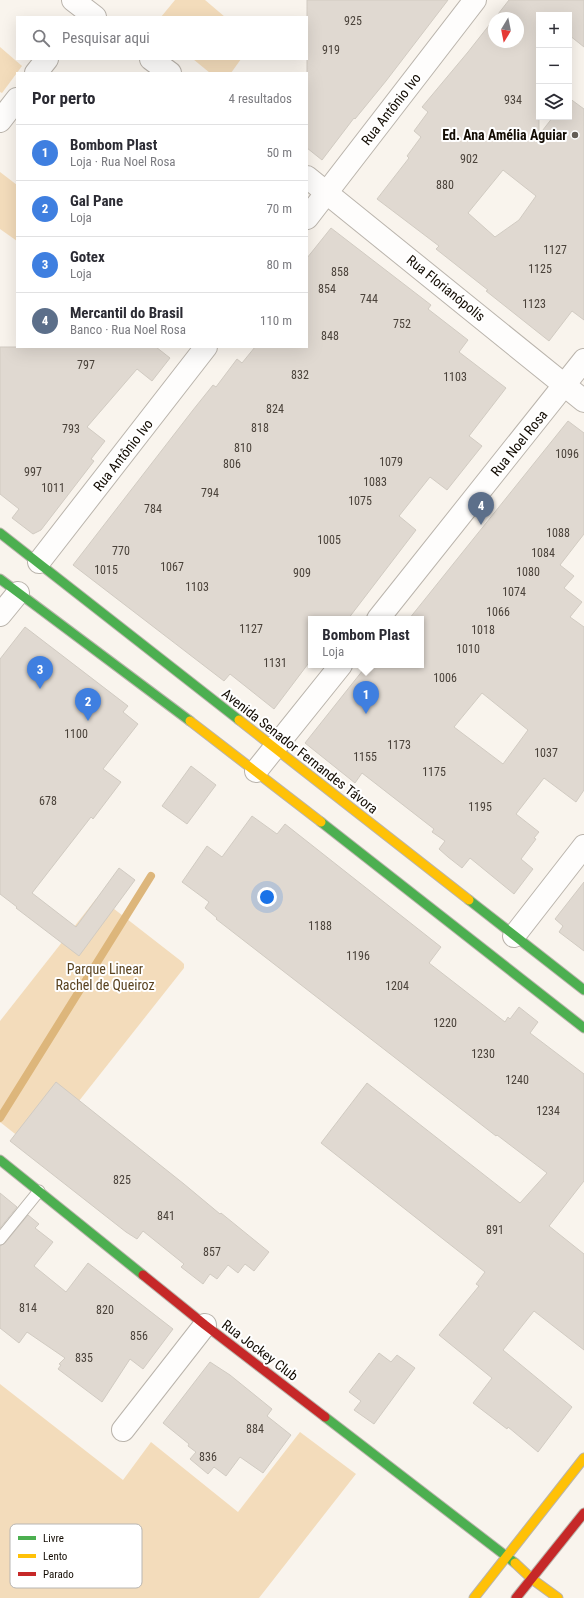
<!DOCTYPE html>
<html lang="pt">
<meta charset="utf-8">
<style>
body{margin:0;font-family:"Roboto Condensed",sans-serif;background:#f2f2f3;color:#2b2b33}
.controls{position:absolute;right:12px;top:12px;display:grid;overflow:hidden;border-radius:0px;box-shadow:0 4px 16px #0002}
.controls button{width:36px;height:36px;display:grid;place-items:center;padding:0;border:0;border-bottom:1px solid #e1e1e2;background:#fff;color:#2b2b33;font:20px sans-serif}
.compass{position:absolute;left:488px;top:12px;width:36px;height:36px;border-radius:50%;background:#fff;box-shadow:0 4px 16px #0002;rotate:190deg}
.you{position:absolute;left:267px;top:897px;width:14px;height:14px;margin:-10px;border:3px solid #fff;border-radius:50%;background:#1a73e8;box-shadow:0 0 0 6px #1a73e833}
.badge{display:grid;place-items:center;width:26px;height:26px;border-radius:50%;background:#645d55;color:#fff;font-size:13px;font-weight:700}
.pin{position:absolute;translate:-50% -33px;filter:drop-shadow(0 1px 2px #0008)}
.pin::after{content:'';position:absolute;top:21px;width:14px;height:12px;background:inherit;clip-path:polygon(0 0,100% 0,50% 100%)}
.popup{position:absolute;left:308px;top:616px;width:116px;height:52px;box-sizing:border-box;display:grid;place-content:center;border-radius:0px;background:#fff;filter:drop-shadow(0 1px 3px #0005);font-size:13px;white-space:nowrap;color:#7c7c81}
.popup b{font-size:15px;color:#2b2b33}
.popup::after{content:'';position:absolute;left:50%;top:100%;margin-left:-8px;border:8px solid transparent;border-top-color:#fff}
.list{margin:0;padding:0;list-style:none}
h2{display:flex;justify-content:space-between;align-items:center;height:52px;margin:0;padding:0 16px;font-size:17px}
h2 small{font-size:13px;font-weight:400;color:#7c7c81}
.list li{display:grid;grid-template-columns:26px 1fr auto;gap:12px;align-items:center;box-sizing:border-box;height:56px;padding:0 16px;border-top:1px solid #e1e1e2}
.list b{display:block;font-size:15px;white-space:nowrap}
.list p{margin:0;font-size:13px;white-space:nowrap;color:#7c7c81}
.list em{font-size:13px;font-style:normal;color:#7c7c81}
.icon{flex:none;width:22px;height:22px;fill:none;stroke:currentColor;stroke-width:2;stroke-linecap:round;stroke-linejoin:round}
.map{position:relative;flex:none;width:584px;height:1598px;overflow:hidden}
.search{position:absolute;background:#fff;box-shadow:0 4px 16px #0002;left:16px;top:16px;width:292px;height:44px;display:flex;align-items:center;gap:10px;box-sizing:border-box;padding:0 14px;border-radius:0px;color:#7c7c81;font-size:15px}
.panel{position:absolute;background:#fff;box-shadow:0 4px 16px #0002;left:16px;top:72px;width:292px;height:276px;border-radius:0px}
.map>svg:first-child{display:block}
.green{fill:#f3dcbb}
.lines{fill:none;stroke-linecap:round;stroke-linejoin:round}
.stream{stroke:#ddb67b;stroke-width:8}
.building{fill:#e0d9d1;stroke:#d1cbc2;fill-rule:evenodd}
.lane-casing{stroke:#bab4ac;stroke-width:13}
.street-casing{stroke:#bab4ac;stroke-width:24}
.fast-casing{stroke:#bab4ac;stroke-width:11}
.slow-casing{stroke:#bab4ac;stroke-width:11}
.jam-casing{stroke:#bab4ac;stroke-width:11}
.lane{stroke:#fefdfc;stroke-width:11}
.street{stroke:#fefdfc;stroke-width:22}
.fast{stroke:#4caf50;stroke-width:9}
.slow{stroke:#ffc107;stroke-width:9}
.jam{stroke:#c62828;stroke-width:9}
.poi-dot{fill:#645d55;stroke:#fff;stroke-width:1.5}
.labels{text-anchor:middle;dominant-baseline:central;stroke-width:4;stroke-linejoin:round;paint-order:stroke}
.number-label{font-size:12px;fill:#4a423a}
.street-label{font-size:14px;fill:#130c03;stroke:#fff}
.poi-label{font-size:14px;font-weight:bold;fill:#130c03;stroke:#fff;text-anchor:end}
.park-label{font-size:14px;fill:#5a4320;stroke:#fff}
.key{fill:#fff;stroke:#b8b6b3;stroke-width:1}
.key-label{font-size:11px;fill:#130c03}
</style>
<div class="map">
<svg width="584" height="1598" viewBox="0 0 584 1598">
<rect width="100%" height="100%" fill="#f9f4ed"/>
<!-- green -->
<g class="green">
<path d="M175 0H205L225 17H161Z"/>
<path d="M0 47 22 66 2 93 0 92Z"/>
<path d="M193 59H241L231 73H210Z"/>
<path d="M0 172 17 185V241L0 229Z"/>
<path d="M100 898 181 961 184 964V968L41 1149 33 1148 0 1122V1021L96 899Z"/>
<path d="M0 1384 123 1480 151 1442 238 1512 300 1432 356 1474 259 1598H0Z"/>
</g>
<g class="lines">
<!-- stream -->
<path class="stream" d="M0 1118 151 876"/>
</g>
<!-- building -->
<g class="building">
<path d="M307 0H448L386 81 355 119 354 118 322 160 307 148Z"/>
<path d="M509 0H584V47L569 35V15H539V135L553 117H569V98L584 109V320L572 311 549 341 486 291 488 290 436 249 439 246 377 199 409 158 407 156 421 137 414 131 428 112 422 107 468 52 494 19V42H518V18H495ZM503 170 536 196 519 220 495 237 468 213Z"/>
<path d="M331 228 431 305 428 309 468 340 459 352 506 388 469 436 482 446 447 490 430 477 399 516 416 530 348 619H311V660L274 709 230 674 224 681 73 565 193 410 213 385 216 387 237 359 242 363 255 347H307V258Z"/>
<path d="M0 347H156L170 358 152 381 137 369 87 427 105 441 91 459 94 461 41 530 33 534 12 518 19 509 0 494Z"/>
<path d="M568 421 584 433V534L560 565 574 576 564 588 582 602 570 617 584 627V790L576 802 544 778 516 814 539 832 534 838 536 839 521 859 533 869 514 894 470 858 462 868 448 857 439 849 445 841 432 832 434 829 362 773 355 783 305 743 367 665H421V619H409ZM482 693 528 730 503 764 454 727Z"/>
<path d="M25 627 128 706 123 712 138 724 103 769 121 782 93 819 91 817 32 893 76 927 119 868 135 880 79 956 16 908 17 907 0 894V659Z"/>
<path d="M191 766 216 785 187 824 162 806Z"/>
<path d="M252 816 277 834 285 824 441 947 429 963 505 1022 508 1017 510 1019 519 1007 538 1022 530 1033 584 1074V1181L549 1226 584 1254V1350L534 1311 503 1350 572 1407 538 1452 508 1427 507 1429 473 1403 492 1378 439 1335 479 1286 476 1284 485 1272 321 1143 367 1083 520 1203 547 1173 497 1135 496 1136 216 919 217 918 205 908 209 902 182 882 207 846 222 857Z"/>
<path d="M584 882V951L559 932 563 926 555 919Z"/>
<path d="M56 1082 184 1184 220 1214 221 1213 269 1252 254 1271 245 1264 238 1273 228 1265 217 1279 210 1274 203 1284 181 1267 184 1264 143 1231 137 1239 126 1232 10 1141Z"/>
<path d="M0 1193 17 1207 0 1228Z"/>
<path d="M28 1215 39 1224 35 1228 53 1242 34 1266 66 1292 88 1263 173 1329 143 1369 130 1359 102 1402 58 1369 61 1365 59 1364 65 1358 27 1332 19 1343 0 1328V1246L5 1243Z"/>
<path d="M379 1353 391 1362 397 1355 415 1368 374 1424 354 1410 361 1401 349 1392Z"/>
<path d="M210 1362 230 1375 272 1409 267 1416 291 1435 263 1473 240 1457 226 1476 214 1467 208 1474 190 1459 196 1452 188 1446 189 1444 163 1423Z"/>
</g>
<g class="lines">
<!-- lane casing -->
<g class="lane-casing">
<path id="lane" d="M0 1239 39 1191"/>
</g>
<!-- street casing -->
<g class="street-casing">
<g id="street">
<path d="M73 0 95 17"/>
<path d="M151 59 170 73"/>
<path d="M36 73 47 59"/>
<path d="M0 121 17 99"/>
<path d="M307 177 584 401"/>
<path d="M307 218 475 0"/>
<path d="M39 562 206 347"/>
<path d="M0 615 18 593"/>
<path d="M378 619 584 360"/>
<path d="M256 771 341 665"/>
<path d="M514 936 584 846"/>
<path d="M123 1430 205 1325"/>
</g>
</g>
<!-- fast casing -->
<g class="fast-casing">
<g id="fast">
<path d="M0 533 239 720"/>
<path d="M0 579 190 721"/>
<path d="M321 822 584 1028"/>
<path d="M469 900 584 990"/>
<path d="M0 1160 143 1275"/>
<path d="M325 1417 515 1563"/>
</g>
</g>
<!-- slow casing -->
<g class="slow-casing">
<g id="slow">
<path d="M239 720 469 900"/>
<path d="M190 721 321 822"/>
<path d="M515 1563 532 1579 558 1598"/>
<path d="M474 1598 584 1458"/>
</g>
</g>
<!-- jam casing -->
<g class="jam-casing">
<g id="jam">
<path d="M143 1275 205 1325 325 1417"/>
<path d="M516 1598 584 1513"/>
</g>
</g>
<!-- lane -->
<use href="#lane" class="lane"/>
<!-- street -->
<use href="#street" class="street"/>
<!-- fast -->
<use href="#fast" class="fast"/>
<!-- slow -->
<use href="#slow" class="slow"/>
<!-- jam -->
<use href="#jam" class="jam"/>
</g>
<!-- markers -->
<circle class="poi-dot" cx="575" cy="135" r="4"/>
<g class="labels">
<!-- number labels -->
<g class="number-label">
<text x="353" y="21">925</text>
<text x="331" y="50">919</text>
<text x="513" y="100">934</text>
<text x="469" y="159">902</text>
<text x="445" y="185">880</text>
<text x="555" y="250">1127</text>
<text x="540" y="269">1125</text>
<text x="340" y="272">858</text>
<text x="327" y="289">854</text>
<text x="369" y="299">744</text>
<text x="534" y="304">1123</text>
<text x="402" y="324">752</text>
<text x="330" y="336">848</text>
<text x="86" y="365">797</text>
<text x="300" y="375">832</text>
<text x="455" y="377">1103</text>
<text x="275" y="409">824</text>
<text x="260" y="428">818</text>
<text x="71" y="429">793</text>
<text x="243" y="448">810</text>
<text x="567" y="454">1096</text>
<text x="391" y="462">1079</text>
<text x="232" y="464">806</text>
<text x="33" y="472">997</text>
<text x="375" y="482">1083</text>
<text x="53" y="488">1011</text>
<text x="210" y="493">794</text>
<text x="360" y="501">1075</text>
<text x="153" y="509">784</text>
<text x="558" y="533">1088</text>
<text x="329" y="540">1005</text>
<text x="121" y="551">770</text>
<text x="543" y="553">1084</text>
<text x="172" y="567">1067</text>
<text x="106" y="570">1015</text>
<text x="528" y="572">1080</text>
<text x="302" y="573">909</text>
<text x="197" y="587">1103</text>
<text x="514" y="592">1074</text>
<text x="498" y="612">1066</text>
<text x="251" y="629">1127</text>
<text x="483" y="630">1018</text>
<text x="468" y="649">1010</text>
<text x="275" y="663">1131</text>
<text x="445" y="678">1006</text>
<text x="76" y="734">1100</text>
<text x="399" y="745">1173</text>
<text x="546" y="753">1037</text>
<text x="365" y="757">1155</text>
<text x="434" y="772">1175</text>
<text x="48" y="801">678</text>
<text x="480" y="807">1195</text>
<text x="320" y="926">1188</text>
<text x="358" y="956">1196</text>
<text x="397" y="986">1204</text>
<text x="445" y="1023">1220</text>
<text x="483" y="1054">1230</text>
<text x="517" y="1080">1240</text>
<text x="548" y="1111">1234</text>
<text x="122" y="1180">825</text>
<text x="166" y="1216">841</text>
<text x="495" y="1230">891</text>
<text x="212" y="1252">857</text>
<text x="28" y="1308">814</text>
<text x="105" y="1310">820</text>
<text x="139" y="1336">856</text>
<text x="84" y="1358">835</text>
<text x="255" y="1429">884</text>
<text x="208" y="1457">836</text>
</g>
<!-- street labels -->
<g class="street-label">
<text transform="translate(391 109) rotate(-52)">Rua Antônio Ivo</text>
<text transform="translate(446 288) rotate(39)">Rua Florianópolis</text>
<text transform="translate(519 443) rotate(-51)">Rua Noel Rosa</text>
<text transform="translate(123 455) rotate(-52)">Rua Antônio Ivo</text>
<text transform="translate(300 751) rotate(38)">Avenida Senador Fernandes Távora</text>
<text transform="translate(260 1350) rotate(37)">Rua Jockey Club</text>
</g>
<!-- poi labels -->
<g class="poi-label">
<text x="567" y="135">Ed. Ana Amélia Aguiar</text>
</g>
<!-- park labels -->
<g class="park-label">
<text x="105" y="969">Parque Linear<tspan x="105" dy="16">Rachel de Queiroz</tspan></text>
</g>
</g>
<!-- legend -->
<rect x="10" y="1524" width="132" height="64" rx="6" class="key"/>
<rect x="18" y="1536" width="18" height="4" fill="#4caf50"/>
<rect x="18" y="1554" width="18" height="4" fill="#ffc107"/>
<rect x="18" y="1572" width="18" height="4" fill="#c62828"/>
<g class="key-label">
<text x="43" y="1542">Livre</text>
<text x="43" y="1560">Lento</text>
<text x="43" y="1578">Parado</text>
</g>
</svg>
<div class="controls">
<button>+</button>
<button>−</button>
<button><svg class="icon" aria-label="layers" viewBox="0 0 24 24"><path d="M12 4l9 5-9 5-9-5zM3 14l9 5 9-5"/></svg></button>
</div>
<svg class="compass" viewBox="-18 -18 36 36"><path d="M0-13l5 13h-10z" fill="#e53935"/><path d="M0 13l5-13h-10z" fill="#7c7c81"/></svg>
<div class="you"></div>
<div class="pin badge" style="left:366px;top:714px;background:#3f7fe0">1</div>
<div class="popup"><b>Bombom Plast</b>Loja</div>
<div class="pin badge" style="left:88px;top:721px;background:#3f7fe0">2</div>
<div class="pin badge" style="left:40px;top:689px;background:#3f7fe0">3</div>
<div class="pin badge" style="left:481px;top:525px;background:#5c6f8a">4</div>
<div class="search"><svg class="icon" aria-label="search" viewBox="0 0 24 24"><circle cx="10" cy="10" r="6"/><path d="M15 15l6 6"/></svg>Pesquisar aqui</div>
<section class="panel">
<h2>Por perto<small>4 resultados</small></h2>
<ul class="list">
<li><span class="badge" style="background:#3f7fe0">1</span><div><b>Bombom Plast</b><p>Loja · Rua Noel Rosa</p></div><em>50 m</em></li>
<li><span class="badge" style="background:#3f7fe0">2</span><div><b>Gal Pane</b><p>Loja</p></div><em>70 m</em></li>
<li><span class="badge" style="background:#3f7fe0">3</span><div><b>Gotex</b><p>Loja</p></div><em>80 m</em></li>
<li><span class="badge" style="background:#5c6f8a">4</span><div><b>Mercantil do Brasil</b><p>Banco · Rua Noel Rosa</p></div><em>110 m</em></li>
</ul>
</section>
</div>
